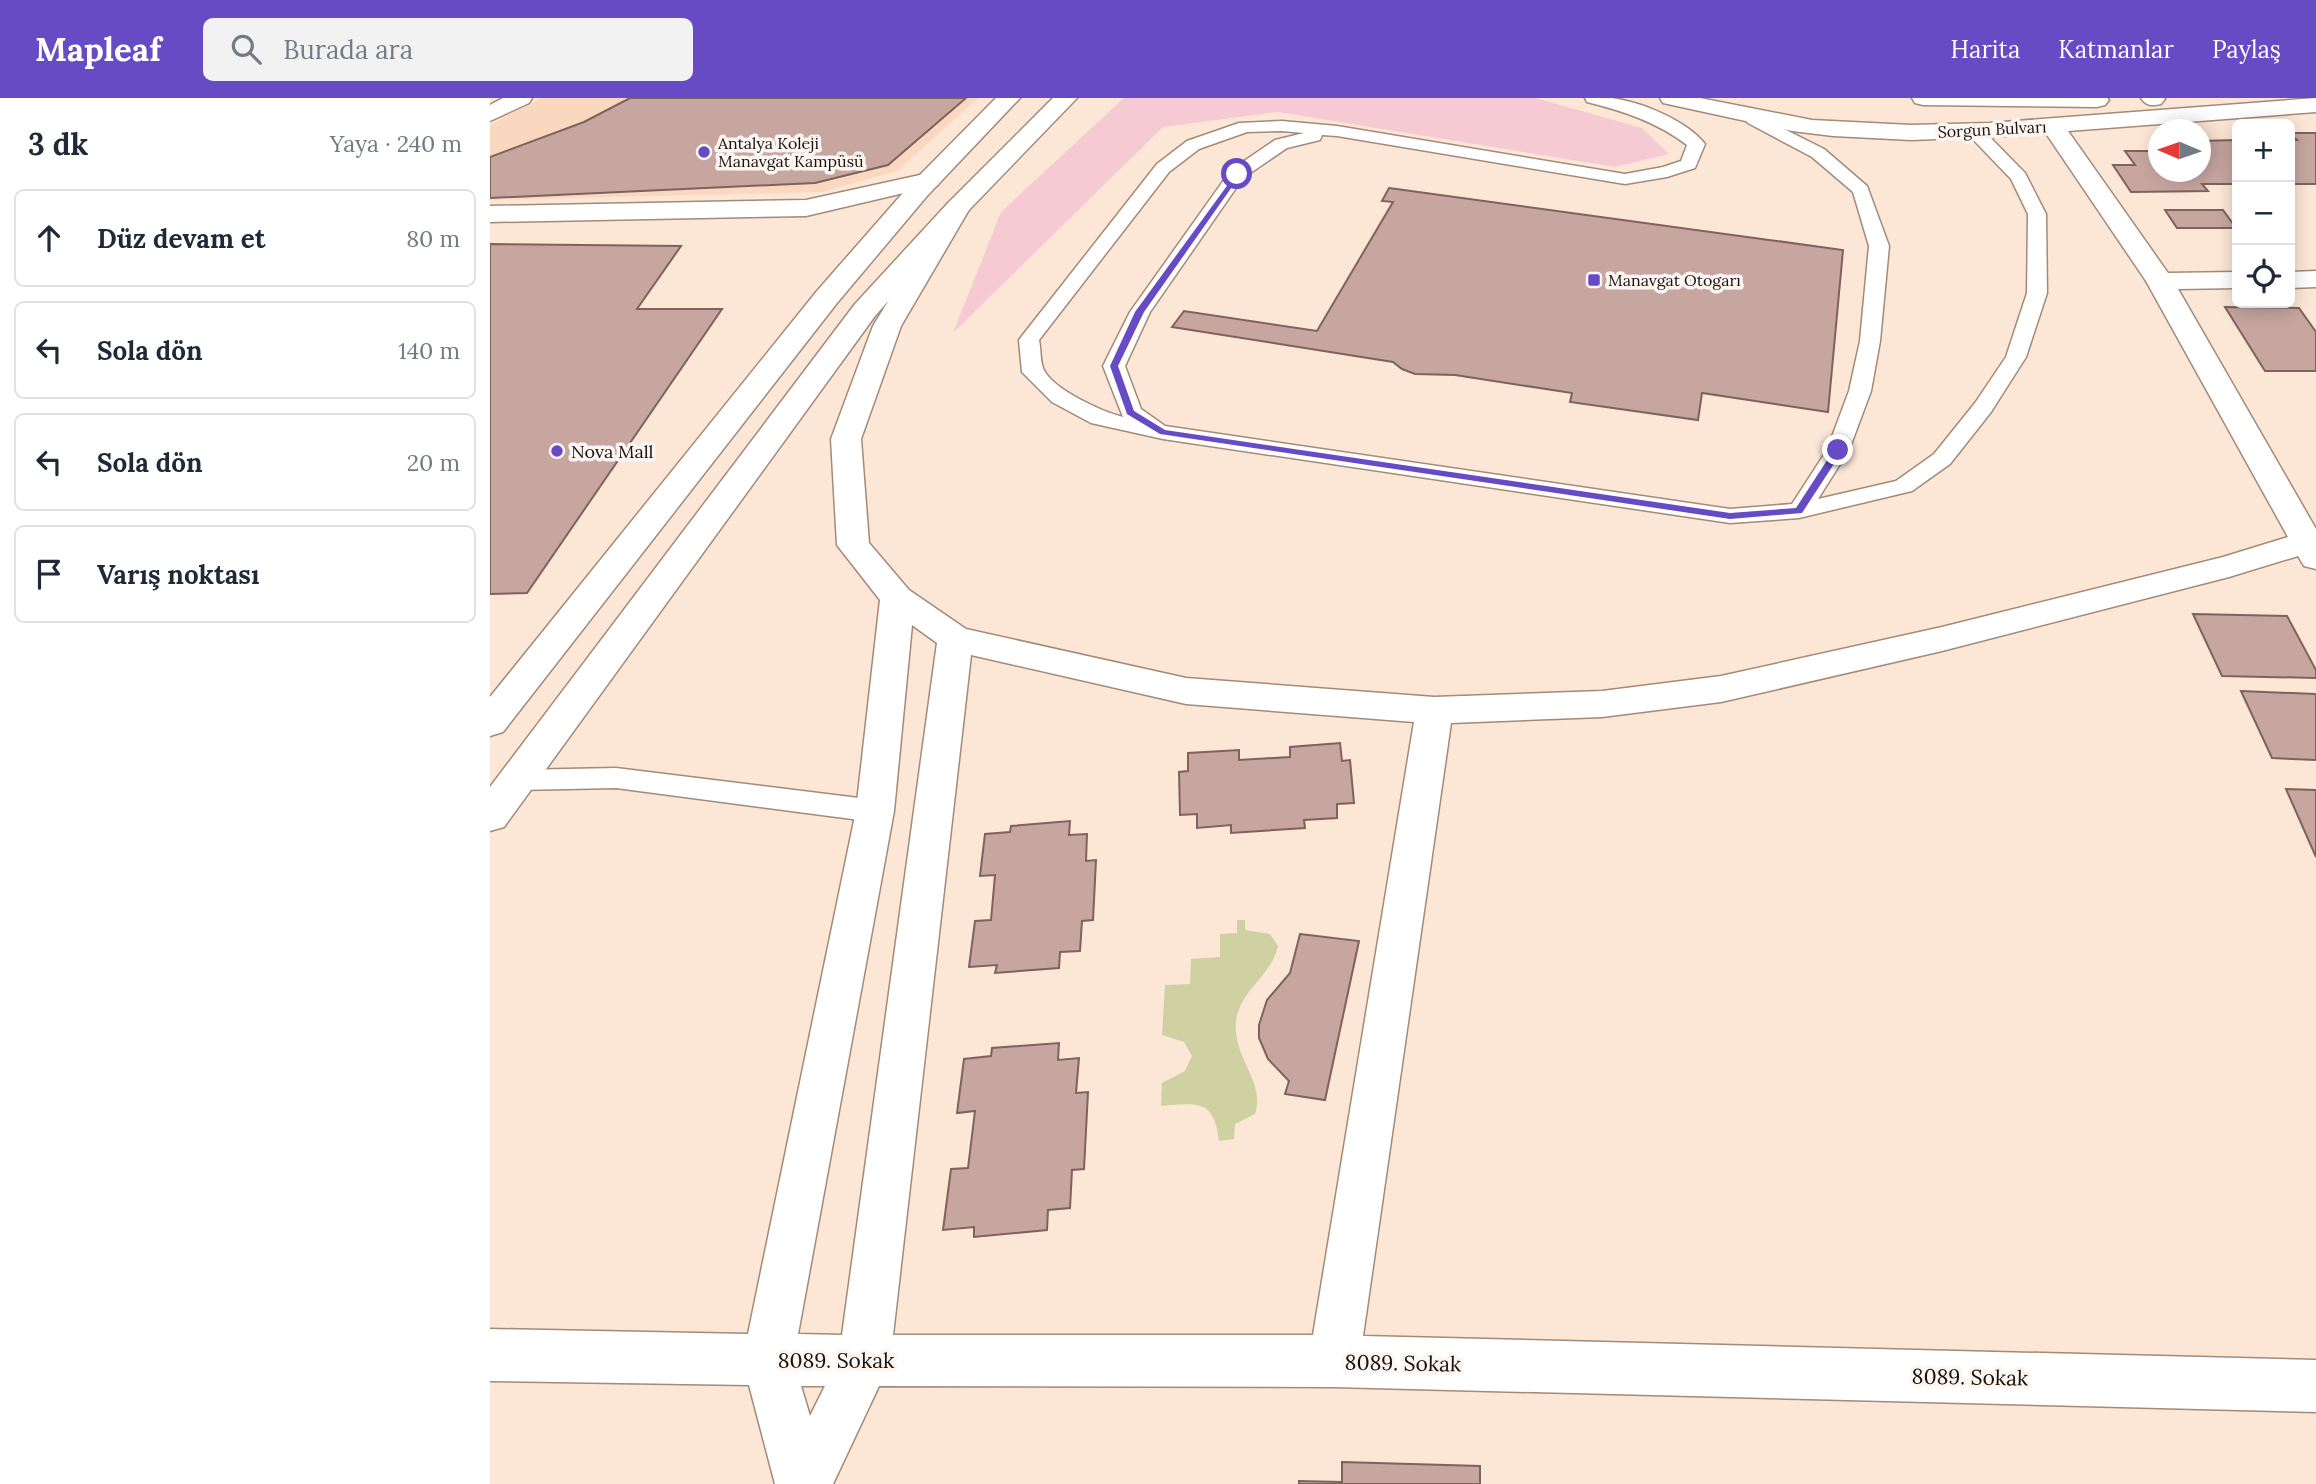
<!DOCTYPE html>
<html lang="tr">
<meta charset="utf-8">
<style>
body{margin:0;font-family:Lora,serif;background:#f2f2f3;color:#1f2937}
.controls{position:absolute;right:21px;top:21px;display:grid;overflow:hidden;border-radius:10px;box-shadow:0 4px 18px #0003}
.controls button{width:63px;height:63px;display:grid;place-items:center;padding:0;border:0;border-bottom:2px solid #e0e1e3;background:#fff;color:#1f2937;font:35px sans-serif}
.compass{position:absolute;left:1658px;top:21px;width:63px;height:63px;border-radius:50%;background:#fff;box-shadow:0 4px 18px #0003;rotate:272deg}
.stop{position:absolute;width:21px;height:21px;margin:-16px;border:5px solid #664bc4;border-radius:50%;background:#fff}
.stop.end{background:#664bc4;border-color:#fff;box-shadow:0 2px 7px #0008}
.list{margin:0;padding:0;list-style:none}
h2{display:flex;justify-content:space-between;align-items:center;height:91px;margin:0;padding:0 28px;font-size:30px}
h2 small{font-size:23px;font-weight:400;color:#747a83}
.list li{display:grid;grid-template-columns:46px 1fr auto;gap:21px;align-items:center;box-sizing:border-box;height:98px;margin:0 14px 14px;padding:0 14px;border:2px solid #e0e1e3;border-radius:10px}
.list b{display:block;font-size:26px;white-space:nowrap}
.list em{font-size:23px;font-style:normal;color:#747a83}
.icon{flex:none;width:38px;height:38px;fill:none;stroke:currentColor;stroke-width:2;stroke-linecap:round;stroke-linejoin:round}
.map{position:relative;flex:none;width:1826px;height:1386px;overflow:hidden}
header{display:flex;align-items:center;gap:42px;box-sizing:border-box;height:98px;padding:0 35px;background:#664bc4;color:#fff}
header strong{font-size:33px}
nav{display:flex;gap:38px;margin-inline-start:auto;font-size:24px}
.search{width:490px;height:63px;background:#f2f2f3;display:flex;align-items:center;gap:18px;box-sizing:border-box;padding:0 24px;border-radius:10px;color:#747a83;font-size:26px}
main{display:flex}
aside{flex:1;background:#fff}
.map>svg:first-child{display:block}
.built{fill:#fad8c0}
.green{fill:#f6cad2}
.water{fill:#d0d1a3}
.building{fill:#c7a6a0;stroke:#7f625c;stroke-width:2}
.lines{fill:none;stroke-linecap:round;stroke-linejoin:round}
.lane-casing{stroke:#a38a79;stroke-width:3}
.street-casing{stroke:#a38a79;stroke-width:3}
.secondary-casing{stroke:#a38a79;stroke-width:3}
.lane{fill:#fff;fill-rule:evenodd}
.street{fill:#fff;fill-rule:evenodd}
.secondary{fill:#fff;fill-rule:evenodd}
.route{fill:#664bc4}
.poi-dot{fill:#664bc4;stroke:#fcf6f3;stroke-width:2.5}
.labels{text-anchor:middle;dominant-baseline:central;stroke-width:7;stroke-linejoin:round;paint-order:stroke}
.far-street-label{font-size:16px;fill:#1a110a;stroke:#fcf6f3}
.far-poi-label{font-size:16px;fill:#1a110a;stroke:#fcf6f3;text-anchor:start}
.poi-label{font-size:18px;fill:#1a110a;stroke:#fcf6f3;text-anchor:start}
.near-street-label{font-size:21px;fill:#1a110a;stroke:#fcf6f3}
</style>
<header>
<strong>Mapleaf</strong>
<div class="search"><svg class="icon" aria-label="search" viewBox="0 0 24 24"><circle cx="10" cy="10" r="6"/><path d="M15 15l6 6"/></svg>Burada ara</div>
<nav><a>Harita</a><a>Katmanlar</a><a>Paylaş</a></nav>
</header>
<main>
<aside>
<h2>3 dk<small>Yaya · 240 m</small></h2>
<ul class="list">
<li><svg class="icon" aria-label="ahead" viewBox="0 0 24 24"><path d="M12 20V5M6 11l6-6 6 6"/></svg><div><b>Düz devam et</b></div><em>80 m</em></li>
<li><svg class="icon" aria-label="left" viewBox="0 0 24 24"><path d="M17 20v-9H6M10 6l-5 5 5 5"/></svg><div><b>Sola dön</b></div><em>140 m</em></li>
<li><svg class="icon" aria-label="left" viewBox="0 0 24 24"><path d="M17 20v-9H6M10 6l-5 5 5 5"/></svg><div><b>Sola dön</b></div><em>20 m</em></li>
<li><svg class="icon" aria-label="arrive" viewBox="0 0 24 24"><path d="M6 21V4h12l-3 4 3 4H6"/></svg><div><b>Varış noktası</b></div></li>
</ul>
</aside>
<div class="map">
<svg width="1826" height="1386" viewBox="0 0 1826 1386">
<rect width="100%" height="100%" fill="#fce6d6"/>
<!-- built -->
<path class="built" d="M51 0H488L407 73 332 94 0 102V27Z"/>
<!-- green -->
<path class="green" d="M634 0H1045L1152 30 1179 56 1125 69 788 14 673 29 463 235 511 114Z"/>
<!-- water -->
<path class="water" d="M747 822H755V832L780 836 788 848C782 877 750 892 746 923 742 959 776 984 765 1016L745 1026 744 1041 729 1043C724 1001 708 1005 671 1008L672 985 695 973 702 958 694 944 672 937 675 887 700 886 701 861 730 859V836L747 835Z"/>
<!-- building -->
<g class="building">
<path d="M140 0H476L398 67 325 85 0 100V59L94 24Z"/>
<path d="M1800 35H1826V86H1800V42H1807Z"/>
<path d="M1747 42V86H1712L1718 93 1641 94 1623 67H1645L1635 53H1668V74H1710V43Z"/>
<path d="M899 90 1353 152 1338 314 1212 295 1208 322 1080 304 1082 295 965 277 925 276 912 271 903 264 682 229 694 213 827 233 903 104 892 103Z"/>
<path d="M1675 112H1733L1746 130H1687Z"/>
<path d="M0 146 191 148 147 211H232L37 495 0 496Z"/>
<path d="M1735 209 1809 210 1826 234V273H1775Z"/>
<path d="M1703 516 1797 518 1826 572V580L1732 578Z"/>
<path d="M1751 593 1826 596V662L1782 660Z"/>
<path d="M850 645 852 663 860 662 864 705 847 706V720L814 722 815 730 741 735V727L707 730V716L690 717 689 674 698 673V655L749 652V662L800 659V649Z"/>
<path d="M1796 691 1826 692V759Z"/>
<path d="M580 723 579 737 597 736 596 763 606 762 603 822 592 823 590 853 570 854 569 870 505 875 507 867 479 869 485 823 501 822 505 777 490 778 495 736 520 734 521 728Z"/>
<path d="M810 836 869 843 835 1002 795 996 799 983 778 961 769 940V927L777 902 800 875Z"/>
<path d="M569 945 568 962 589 960 586 995 598 994 594 1071 582 1072 580 1110 558 1112 557 1132 484 1139V1129L453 1132 461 1071 478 1070 485 1013 467 1015 474 961 501 958 502 950Z"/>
<path d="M852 1364 990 1368V1386H809V1383L852 1384Z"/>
</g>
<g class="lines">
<!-- lane casing -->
<g class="lane-casing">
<g id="lane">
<path d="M1095 0C1104 0 1113 0 1122 0 1151 4 1196 22 1215 46L1205 70 1177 79 1135 86 847 38 832 37 830 42 797 50 753 80 660 214 635 268 651 311 675 328 1240 411 1302 406 1337 352 1359 293 1370 243 1379 148 1363 94 1322 59 1258 25 1255 21 1264 16 1334 51 1377 88 1399 148 1390 243 1381 293 1359 352 1328 401 1406 383 1444 356 1485 305 1516 259 1537 195 1538 116 1521 81 1474 32 1483 27 1489 28 1535 75 1556 116 1557 195 1536 259 1501 314 1460 366 1422 393 1309 420 1240 425 673 341 601 325 562 304 532 274 529 242 532 238 667 66 697 43 749 25 792 23 847 28 1135 76 1173 69 1191 63 1197 47C1167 24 1133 13 1097 4ZM792 33 814 35 785 42 741 72 640 214 613 268 633 319C613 314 561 291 553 270 550 262 551 251 549 242L679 74 709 51 757 34Z"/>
<path d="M126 670 385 702 395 705 399 713 395 721 385 724 126 690 27 692 17 689 13 682 17 675 27 672Z"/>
</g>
</g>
<!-- street casing -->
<g class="street-casing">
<g id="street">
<path d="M13 0H42L39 5 0 23V7Z"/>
<path d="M1651 0H1674L1675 1 1671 6C1662 8 1656 8 1651 0Z"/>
<path d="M1563 21 1571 23 1678 175 1747 174V190L1688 191 1826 431V471L1814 468 1808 458 1739 479 1452 553 1231 604 1112 619 961 625 873 1238 1826 1262V1314L844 1289 389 1288 343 1386H285L259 1287 0 1283V1231L258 1236 366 713 390 502 347 447 341 341 383 228 458 105 467 102 476 105 480 110 411 228 371 341 379 445 419 492 476 531 696 580 944 599 1112 593 1231 578 1452 529 1733 459 1798 439 1656 183 1551 28 1555 23ZM422 527 447 545 352 1237 308 1236 404 713ZM481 557 696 606 924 624 823 1237H403ZM311 1288H335L320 1318Z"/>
<path d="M439 75 448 77 451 82 448 87 316 118 0 124V108L316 102Z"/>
<path d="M1826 173V189L1800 190V174Z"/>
</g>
</g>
<!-- secondary casing -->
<g class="secondary-casing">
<g id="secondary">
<path d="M506 0H530L437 98 347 205 13 634 0 638V599L327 193 419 88Z"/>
<path d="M563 0H587L476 115 385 218 14 729 0 733V689L365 206 458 105Z"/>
<path d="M1170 0H1210L1322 22 1421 27 1500 25 1826 0V14L1500 39 1421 42 1343 38 1302 33 1173 5Z"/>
<path d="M1422 0H1617L1619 2 1615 7 1607 9 1433 7 1425 5Z"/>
</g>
</g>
<!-- lane -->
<use href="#lane" class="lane"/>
<!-- street -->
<use href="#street" class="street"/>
<!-- secondary -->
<use href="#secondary" class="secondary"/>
</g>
<!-- route -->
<path class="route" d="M747 74 751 76 654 214 628 268 644 313 675 332 1240 415 1306 410 1345 350 1353 352 1312 415 1240 421 670 336 637 316 620 268 645 214Z"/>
<!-- markers -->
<g class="poi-dot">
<circle cx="214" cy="54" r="7"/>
<rect x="1097" y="175" width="14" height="14" rx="3.5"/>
<circle cx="67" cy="353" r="7"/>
</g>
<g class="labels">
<!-- far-street labels -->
<g class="far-street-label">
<text transform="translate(1502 31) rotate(-3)">Sorgun Bulvarı</text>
</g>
<!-- far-poi labels -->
<g class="far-poi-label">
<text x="228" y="45">Antalya Koleji<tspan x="228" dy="18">Manavgat Kampüsü</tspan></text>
<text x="1118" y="182">Manavgat Otogarı</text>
</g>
<!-- poi labels -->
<g class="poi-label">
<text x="81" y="353">Nova Mall</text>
</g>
<!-- near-street labels -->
<g class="near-street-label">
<text x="346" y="1262">8089. Sokak</text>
<text transform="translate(913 1265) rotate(1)">8089. Sokak</text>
<text transform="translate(1480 1279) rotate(1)">8089. Sokak</text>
</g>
</g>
</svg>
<div class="controls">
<button>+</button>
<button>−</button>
<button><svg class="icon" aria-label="locate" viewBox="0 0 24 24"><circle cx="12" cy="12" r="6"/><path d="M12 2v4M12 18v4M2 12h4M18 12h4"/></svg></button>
</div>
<svg class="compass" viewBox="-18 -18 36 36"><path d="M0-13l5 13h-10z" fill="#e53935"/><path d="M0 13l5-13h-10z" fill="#747a83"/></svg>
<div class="stop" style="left:747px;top:76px"></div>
<div class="stop end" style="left:1348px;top:352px"></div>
</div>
</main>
